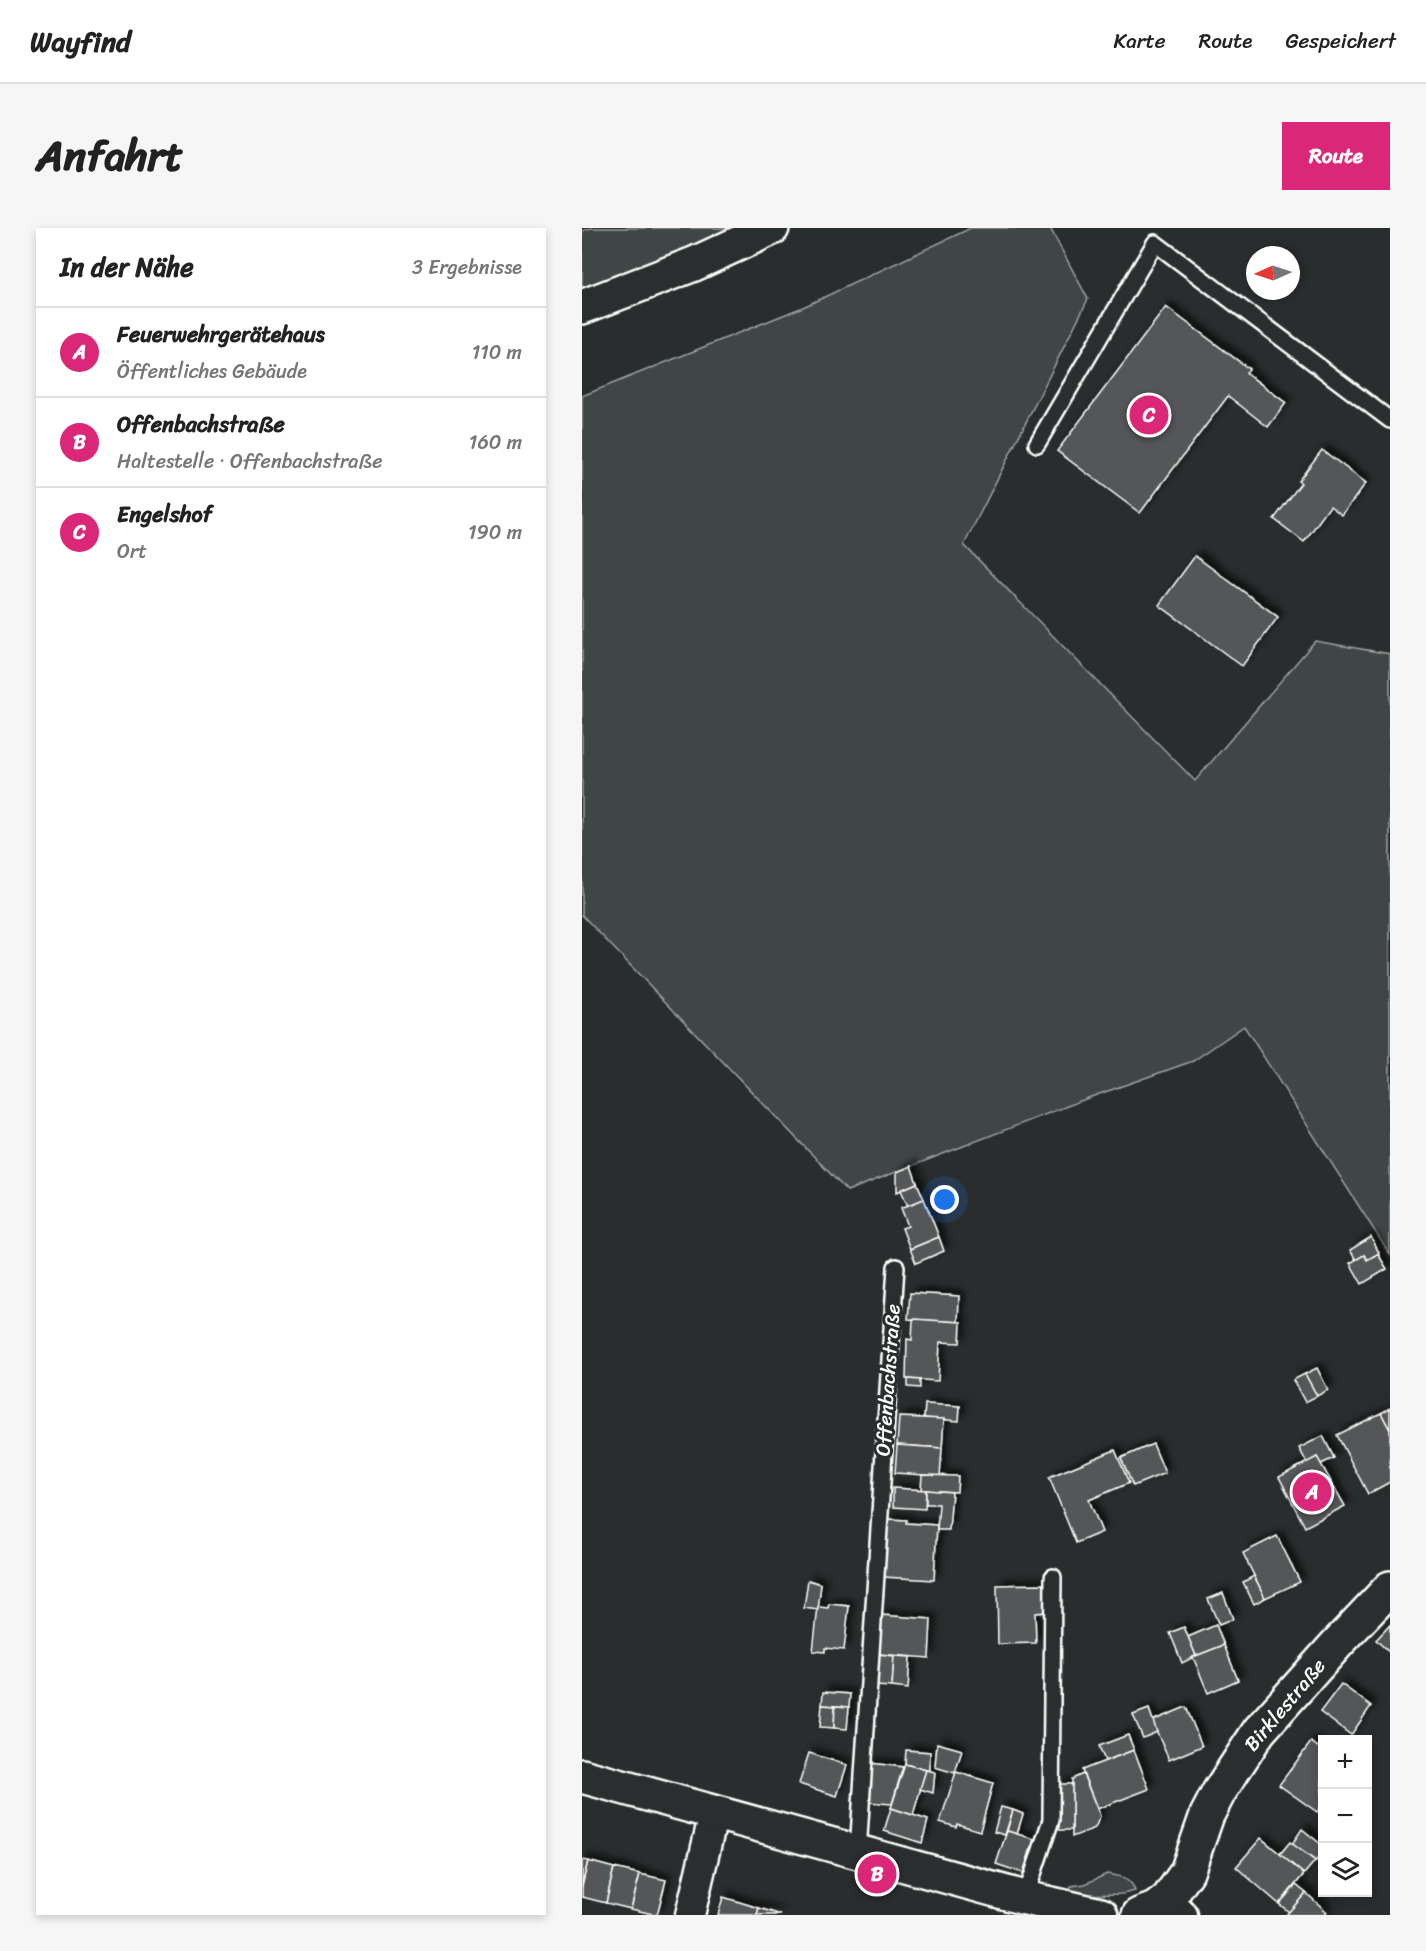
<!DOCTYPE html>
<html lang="de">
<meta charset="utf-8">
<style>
body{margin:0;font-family:Sriracha,sans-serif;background:#f6f6f6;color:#222}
.controls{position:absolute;right:18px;bottom:18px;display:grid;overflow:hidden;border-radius:0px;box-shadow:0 3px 9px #0003}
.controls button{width:54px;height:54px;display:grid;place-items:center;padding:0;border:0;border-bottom:2px solid #e0e0e0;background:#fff;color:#222;font:30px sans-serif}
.compass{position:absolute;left:664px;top:18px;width:54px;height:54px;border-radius:50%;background:#fff;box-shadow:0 3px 9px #0003;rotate:267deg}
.you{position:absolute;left:363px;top:972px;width:21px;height:21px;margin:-15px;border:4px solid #fff;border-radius:50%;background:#1a73e8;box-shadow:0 0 0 9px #1a73e833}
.badge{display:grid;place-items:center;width:39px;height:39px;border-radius:50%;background:#db2777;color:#fff;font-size:20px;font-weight:700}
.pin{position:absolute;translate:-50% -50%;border:3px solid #fff;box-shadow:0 2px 6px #0006}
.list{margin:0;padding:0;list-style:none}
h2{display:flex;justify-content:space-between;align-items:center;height:78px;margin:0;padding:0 24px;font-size:26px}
h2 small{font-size:20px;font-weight:400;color:#767676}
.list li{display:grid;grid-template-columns:39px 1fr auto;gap:18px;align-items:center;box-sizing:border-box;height:90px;padding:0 24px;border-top:2px solid #e0e0e0}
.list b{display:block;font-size:22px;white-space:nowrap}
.list p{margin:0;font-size:20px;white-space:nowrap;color:#767676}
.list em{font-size:20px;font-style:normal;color:#767676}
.icon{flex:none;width:33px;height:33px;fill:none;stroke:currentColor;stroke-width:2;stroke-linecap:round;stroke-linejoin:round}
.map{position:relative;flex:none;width:808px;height:1687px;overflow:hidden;border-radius:0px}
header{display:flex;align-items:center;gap:36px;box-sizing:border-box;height:84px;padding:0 30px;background:#fff;border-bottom:2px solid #e0e0e0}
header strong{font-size:28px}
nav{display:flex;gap:33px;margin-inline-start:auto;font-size:21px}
.intro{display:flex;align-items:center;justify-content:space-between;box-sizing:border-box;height:144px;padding:0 36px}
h1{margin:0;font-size:42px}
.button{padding:15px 27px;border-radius:0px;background:#db2777;color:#fff;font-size:21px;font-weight:700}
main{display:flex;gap:36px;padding:0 36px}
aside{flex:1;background:#fff;border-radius:0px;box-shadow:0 3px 9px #0003}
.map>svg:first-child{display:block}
.green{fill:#414445;stroke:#a0a2a2;stroke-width:1.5}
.building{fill:#555758;stroke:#fff;stroke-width:1.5;filter:url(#shadow)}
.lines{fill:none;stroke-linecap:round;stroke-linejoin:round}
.lane-casing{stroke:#fff;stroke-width:20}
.street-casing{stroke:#fff;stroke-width:33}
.secondary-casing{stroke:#fff;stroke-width:38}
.lane{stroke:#2a2d2e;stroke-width:15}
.street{stroke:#2a2d2e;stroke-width:28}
.secondary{stroke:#2a2d2e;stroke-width:33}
.labels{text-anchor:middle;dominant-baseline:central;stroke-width:6;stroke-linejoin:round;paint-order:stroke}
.street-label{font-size:20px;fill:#fff;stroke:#2a2d2e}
</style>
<header>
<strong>Wayfind</strong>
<nav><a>Karte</a><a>Route</a><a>Gespeichert</a></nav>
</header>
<div class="intro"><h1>Anfahrt</h1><a class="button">Route</a></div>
<main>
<aside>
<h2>In der Nähe<small>3 Ergebnisse</small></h2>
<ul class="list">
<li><span class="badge">A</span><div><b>Feuerwehrgerätehaus</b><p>Öffentliches Gebäude</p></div><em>110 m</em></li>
<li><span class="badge">B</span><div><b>Offenbachstraße</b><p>Haltestelle · Offenbachstraße</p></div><em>160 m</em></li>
<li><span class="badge">C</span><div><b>Engelshof</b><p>Ort</p></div><em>190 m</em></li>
</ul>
</aside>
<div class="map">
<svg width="808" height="1687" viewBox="0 0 808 1687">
<defs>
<filter id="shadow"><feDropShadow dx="5.5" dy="-5.5" stdDeviation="3" flood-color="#0009"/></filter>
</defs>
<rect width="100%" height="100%" fill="#2a2d2e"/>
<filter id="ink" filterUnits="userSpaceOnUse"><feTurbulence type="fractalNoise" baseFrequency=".0167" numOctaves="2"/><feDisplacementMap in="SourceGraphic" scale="12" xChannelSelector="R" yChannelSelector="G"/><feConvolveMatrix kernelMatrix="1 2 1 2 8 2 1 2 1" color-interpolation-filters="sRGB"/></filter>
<g filter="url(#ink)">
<!-- green -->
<g class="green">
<path d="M9 0H158L0 65V3Z"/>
<path d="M389 0H468L506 71 382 317 613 553 733 413 808 426V1027L662 798 611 833 506 870 265 963 0 687V168L221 79Z"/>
<path d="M525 1646C538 1648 549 1649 553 1663L540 1666 496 1667 489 1664V1658L503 1656Z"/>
</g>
<!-- building -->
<g class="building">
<path d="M584 79 667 141 664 145 704 175 686 199 646 168 558 285 475 223Z"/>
<path d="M740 222 784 255 760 287 748 278 722 314 692 291 719 255 716 253Z"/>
<path d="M613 328 696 389 660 438 577 377Z"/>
<path d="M329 938 335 955 315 964V944Z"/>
<path d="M335 955 342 971 326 978 319 962Z"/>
<path d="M342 971 357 1009 328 1021 320 1000 326 998 319 980Z"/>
<path d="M357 1009 362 1023 334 1035 328 1021Z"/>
<path d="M789 1009 797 1025 785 1032 782 1027 774 1032 768 1022Z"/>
<path d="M796 1026 805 1041 780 1056 768 1035 782 1027 785 1032Z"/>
<path d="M328 1065 377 1068 376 1094 326 1091Z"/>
<path d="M331 1091 379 1094 378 1115 358 1114 356 1153 324 1151 325 1111 330 1112Z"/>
<path d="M735 1140 746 1162 735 1168 723 1146Z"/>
<path d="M723 1146 735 1168 723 1174 711 1152Z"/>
<path d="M326 1151 338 1152V1160L326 1159Z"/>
<path d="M343 1176 378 1178 377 1193 342 1190Z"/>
<path d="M808 1180V1202L799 1185Z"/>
<path d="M799 1185 808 1202V1254L786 1266 755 1207Z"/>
<path d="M317 1189 362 1191 360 1220 315 1217Z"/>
<path d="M741 1208 752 1230 739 1236 735 1229 725 1235 717 1220Z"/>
<path d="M571 1216 583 1245 551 1258 539 1230Z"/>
<path d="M315 1217 360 1220 358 1248 313 1245Z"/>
<path d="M533 1222 547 1255 507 1272 520 1304 494 1315 467 1249Z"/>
<path d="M735 1229 763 1278 723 1299 697 1249Z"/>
<path d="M340 1247 376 1248 375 1264 339 1262Z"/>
<path d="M311 1260 344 1262 343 1281 311 1279Z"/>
<path d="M344 1262 370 1264 367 1302H355L357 1276H344Z"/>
<path d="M305 1291 325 1292 324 1295 355 1297 352 1352 301 1349Z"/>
<path d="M695 1308 718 1354 683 1370 661 1325Z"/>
<path d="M672 1348 683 1370 672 1376 661 1354Z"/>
<path d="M226 1352 239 1356 236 1382 222 1380Z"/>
<path d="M465 1356 466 1384 453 1385 454 1415 416 1416 415 1357Z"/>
<path d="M641 1365 651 1391 637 1397 626 1371Z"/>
<path d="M247 1376 267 1378 262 1422 243 1420V1424L231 1423 236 1379 246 1380Z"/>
<path d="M299 1387 349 1391 347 1430 296 1426Z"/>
<path d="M634 1397 642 1417 614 1428 606 1409Z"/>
<path d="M808 1397V1425L794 1412Z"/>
<path d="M602 1399 614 1428 600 1435 588 1405Z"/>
<path d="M642 1417 656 1452 626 1465 611 1429Z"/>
<path d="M296 1426 312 1428 310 1459 293 1458Z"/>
<path d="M312 1428 328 1429 326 1461 310 1459Z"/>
<path d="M759 1456 789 1478 769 1507 738 1484Z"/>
<path d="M241 1464 268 1466 267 1479 240 1477Z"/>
<path d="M240 1477 253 1478 252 1500 238 1499Z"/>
<path d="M253 1478 267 1479 265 1501 252 1500Z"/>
<path d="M604 1479 620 1518 587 1532 570 1493Z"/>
<path d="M567 1481 575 1504 561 1510 551 1487Z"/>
<path d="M546 1507 552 1522 523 1533 517 1518Z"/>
<path d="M729 1514 740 1522V1577L735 1584 697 1557Z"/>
<path d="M355 1515 380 1522 373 1545 353 1539Z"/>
<path d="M324 1522 348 1524V1543L323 1536Z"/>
<path d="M552 1522 567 1561 515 1581 500 1542Z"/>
<path d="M227 1525 265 1537 255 1568 217 1556Z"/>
<path d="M288 1535 321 1539 310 1576 285 1574Z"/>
<path d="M323 1536 344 1542 331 1587 309 1580Z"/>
<path d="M344 1542 353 1544 351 1565 338 1561Z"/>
<path d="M374 1544 411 1555 398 1603 375 1596 374 1599 358 1594Z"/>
<path d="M501 1546 518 1588 513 1600 490 1609V1551Z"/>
<rect x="477" y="1556" width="13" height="46"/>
<path d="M419 1579 431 1582 423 1607 412 1604Z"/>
<path d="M309 1580 346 1592 340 1615 302 1603Z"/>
<path d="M431 1582 441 1586 435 1606 425 1603Z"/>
<path d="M720 1601 740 1617V1624L734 1633 710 1616Z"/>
<path d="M425 1603 452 1611 441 1645 414 1636Z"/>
<path d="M679 1610 722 1646 697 1676 654 1639Z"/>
<path d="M708 1614 733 1633 722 1646 698 1626Z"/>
<path d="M0 1632 6 1633 0 1659Z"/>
<path d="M6 1633 32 1640 24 1675 0 1669V1659Z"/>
<path d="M32 1640 58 1646 49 1681 24 1675Z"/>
<path d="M58 1646 84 1652 75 1687 49 1681Z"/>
<path d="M714 1657 724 1665 707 1684 697 1676Z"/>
<path d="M724 1665 745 1684 743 1687H704Z"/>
<path d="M141 1669 177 1680 175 1687H136Z"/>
<path d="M177 1680 199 1687H175Z"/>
</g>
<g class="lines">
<!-- lane casing -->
<g class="lane-casing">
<g id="lane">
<path d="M455 216 573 15 808 192"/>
<path d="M276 1624 314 1039"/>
<path d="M443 1670 469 1592 471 1349"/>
</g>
</g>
<!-- street casing -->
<g class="street-casing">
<g id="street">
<path d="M586 1671 601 1687"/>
<path d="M108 1687 132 1585"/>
</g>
</g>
<!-- secondary casing -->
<g class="secondary-casing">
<g id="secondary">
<path d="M0 79 112 36 190 0"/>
<path d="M0 1548 443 1670 519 1687"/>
<path d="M557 1687 573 1681 586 1671 605 1644 625 1587 637 1564 677 1503 754 1417 808 1360"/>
</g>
</g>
<!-- lane -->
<use href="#lane" class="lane"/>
<!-- street -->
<use href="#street" class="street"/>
<!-- secondary -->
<use href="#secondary" class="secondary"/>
</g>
</g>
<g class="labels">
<!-- street labels -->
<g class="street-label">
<text transform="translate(306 1152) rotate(-86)">Offenbachstraße</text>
<text transform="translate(703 1477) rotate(-50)">Birklestraße</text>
</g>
</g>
</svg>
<div class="controls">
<button>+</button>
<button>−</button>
<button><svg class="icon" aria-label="layers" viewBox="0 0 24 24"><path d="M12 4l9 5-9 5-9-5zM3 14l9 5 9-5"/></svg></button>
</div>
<svg class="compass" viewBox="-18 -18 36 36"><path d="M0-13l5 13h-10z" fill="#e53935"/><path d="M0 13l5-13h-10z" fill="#767676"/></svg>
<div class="you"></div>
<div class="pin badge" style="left:730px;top:1264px">A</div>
<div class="pin badge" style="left:295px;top:1646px">B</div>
<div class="pin badge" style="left:567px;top:187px">C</div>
</div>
</main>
